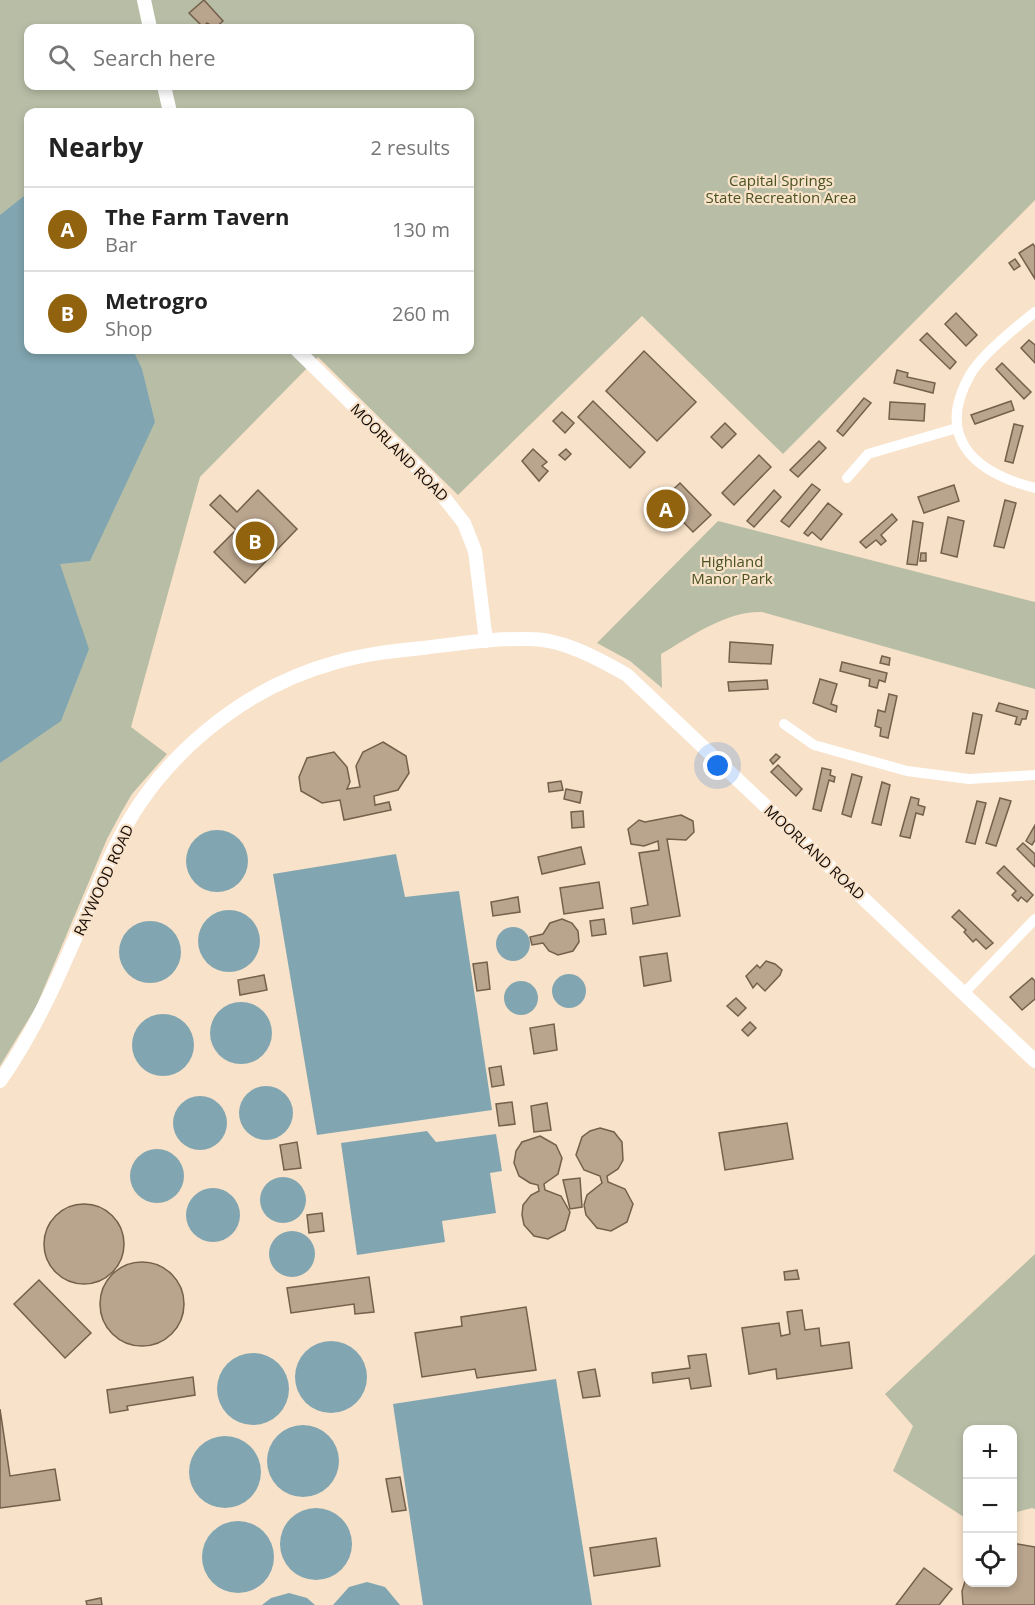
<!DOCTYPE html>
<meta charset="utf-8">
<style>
body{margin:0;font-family:"Open Sans",sans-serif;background:#f2f2f2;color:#222}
.controls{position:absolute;right:18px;bottom:18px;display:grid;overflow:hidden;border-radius:12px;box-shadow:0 3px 9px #0003}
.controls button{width:54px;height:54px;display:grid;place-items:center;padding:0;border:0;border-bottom:2px solid #e0e0e0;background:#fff;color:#222;font:30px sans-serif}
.you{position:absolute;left:718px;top:766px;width:21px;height:21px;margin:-15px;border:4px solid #fff;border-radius:50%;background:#1a73e8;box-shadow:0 0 0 9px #1a73e833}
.badge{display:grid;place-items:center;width:39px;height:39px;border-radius:50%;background:#91630e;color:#fff;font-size:20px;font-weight:700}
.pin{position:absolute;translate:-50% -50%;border:3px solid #fff;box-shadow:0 2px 6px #0006}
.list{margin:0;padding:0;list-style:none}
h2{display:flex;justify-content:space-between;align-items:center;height:78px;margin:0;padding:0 24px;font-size:26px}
h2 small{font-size:20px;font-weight:400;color:#767676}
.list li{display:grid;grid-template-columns:39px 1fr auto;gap:18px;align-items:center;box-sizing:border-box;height:84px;padding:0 24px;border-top:2px solid #e0e0e0}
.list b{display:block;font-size:22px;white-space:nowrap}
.list p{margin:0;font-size:20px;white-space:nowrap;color:#767676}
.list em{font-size:20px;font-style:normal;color:#767676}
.icon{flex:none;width:33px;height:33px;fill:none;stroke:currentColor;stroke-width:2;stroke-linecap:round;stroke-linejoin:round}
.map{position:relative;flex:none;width:1035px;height:1605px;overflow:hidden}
.search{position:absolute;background:#fff;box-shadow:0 3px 9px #0003;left:24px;top:24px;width:450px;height:66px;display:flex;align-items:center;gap:15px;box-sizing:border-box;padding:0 21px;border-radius:12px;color:#767676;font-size:22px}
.panel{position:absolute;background:#fff;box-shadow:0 3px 9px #0003;left:24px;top:108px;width:450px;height:246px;border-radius:12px}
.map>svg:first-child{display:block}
.green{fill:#b8bea6;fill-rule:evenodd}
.water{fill:#81a6b1}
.building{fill:#b9a48d;stroke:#74604b;stroke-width:1.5}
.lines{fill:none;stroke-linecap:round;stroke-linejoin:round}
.minor{stroke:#fff;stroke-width:10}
.tertiary{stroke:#fff;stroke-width:14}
.labels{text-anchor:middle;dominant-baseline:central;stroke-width:4.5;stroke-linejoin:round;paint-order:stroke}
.park-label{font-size:15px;fill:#495220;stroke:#f8e2c9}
.street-label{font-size:15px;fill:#120a04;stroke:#f8e2c9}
</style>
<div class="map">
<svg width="1035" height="1605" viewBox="0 0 1035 1605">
<rect width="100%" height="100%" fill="#f8e2c9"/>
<!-- green -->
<g class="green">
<path d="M0 0H1035V200L783 454 642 316 458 495 318 357 200 477 131 727 167 754 132 794 122 811 107 839 36 1007 0 1066ZM28 28H470V86H28ZM28 112H470V350H28Z"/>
<path d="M718 521 1035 602V689L762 612C726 611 692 636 661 654L662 688 630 661 597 643Z"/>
<path d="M1035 1254V1509L1032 1508 1013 1513 1012 1430H968L967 1519 893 1471 913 1426 885 1394Z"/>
</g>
<!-- water -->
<g class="water">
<path d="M24 196 28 202V350H133L142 369 155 422 90 561 60 564 89 649 61 721 0 763V215Z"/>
<circle cx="217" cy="861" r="31"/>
<path d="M396 854 405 897 459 891 492 1110 317 1135 273 874Z"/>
<circle cx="229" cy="941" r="31"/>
<circle cx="150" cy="952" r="31"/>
<circle cx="513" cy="944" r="17"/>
<circle cx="569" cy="991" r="17"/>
<circle cx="521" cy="998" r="17"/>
<circle cx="241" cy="1033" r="31"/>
<circle cx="163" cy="1045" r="31"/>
<circle cx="266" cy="1113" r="27"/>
<circle cx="200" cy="1123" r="27"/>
<path d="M427 1131 436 1142 496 1134 502 1171 490 1173 496 1213 442 1221 445 1242 357 1255 341 1143Z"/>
<circle cx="157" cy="1176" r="27"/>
<circle cx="283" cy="1200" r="23"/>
<circle cx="213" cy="1215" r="27"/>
<circle cx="292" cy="1254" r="23"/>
<circle cx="331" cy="1377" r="36"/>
<circle cx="253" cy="1389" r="36"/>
<path d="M556 1379 592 1605H423L393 1404Z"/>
<circle cx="303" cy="1461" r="36"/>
<circle cx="225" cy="1472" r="36"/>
<circle cx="316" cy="1544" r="36"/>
<circle cx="238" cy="1557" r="36"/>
<path d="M367 1582 385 1587 400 1605H333L349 1587Z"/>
<path d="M289 1593 307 1598 315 1605H262L271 1598Z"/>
</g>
<!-- building -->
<g class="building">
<path d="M204 0 223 21 215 28 207 23 203 27 189 13Z"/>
<path d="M1033 244 1035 247V279L1019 253Z"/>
<path d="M1015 259 1020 266 1014 270 1009 263Z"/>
<path d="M956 313 977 335 966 346 945 324Z"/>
<path d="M927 333 956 362 950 369 920 340Z"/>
<path d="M1029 340 1035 345V363L1021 348Z"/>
<path d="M644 351 696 402 657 441 606 391Z"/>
<path d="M1002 363 1031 392 1024 399 996 369Z"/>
<path d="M897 370 908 373 907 377 935 383 933 393 894 383Z"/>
<path d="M864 398 871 403 843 436 837 431Z"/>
<path d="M593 401 645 452 630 468 578 417Z"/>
<path d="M1011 401 1014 410 975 424 971 415Z"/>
<path d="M890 402 925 404 924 421 889 419Z"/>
<path d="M562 412 574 423 565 433 553 421Z"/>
<path d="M725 423 736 434 722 448 711 437Z"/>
<path d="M1014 424 1023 426 1013 463 1005 461Z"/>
<path d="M819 441 826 448 798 477 790 470Z"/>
<path d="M533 449 547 462 542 466 548 471 539 481 522 461Z"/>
<path d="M566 449 571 454 565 460 559 455Z"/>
<path d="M759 455 771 467 734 505 722 493Z"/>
<path d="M680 483 711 515 693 532 662 500Z"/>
<path d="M812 484 820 490 789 527 781 521Z"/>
<path d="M954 485 959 501 924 513 918 497Z"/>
<path d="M258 490 297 529 245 583 214 552 236 530 210 505 220 495 237 512Z"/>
<path d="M774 490 781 497 754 527 747 521Z"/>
<path d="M1005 500 1016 503 1004 548 994 546Z"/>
<path d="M828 503 842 514 821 540 812 532 808 536 804 533Z"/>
<path d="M892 514 897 520 881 535 886 541 881 545 876 540 866 548 860 542Z"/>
<path d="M948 517 964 521 957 557 941 553Z"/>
<path d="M913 521 923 523 917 565 907 564Z"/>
<path d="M921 553H926V561H920Z"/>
<path d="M730 642 773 645 771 664 729 662Z"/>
<path d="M882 656 890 658 889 665 880 663Z"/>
<path d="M842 662 887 673 885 682 879 680 877 688 869 686 870 679 840 671Z"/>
<path d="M820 679 837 684 831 704 837 706 836 712 813 703Z"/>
<path d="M767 680 768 689 729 691 728 682Z"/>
<path d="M889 694 897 696 888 738 880 736 881 728 875 726 878 710 885 712Z"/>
<path d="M999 703 1028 711 1026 719H1022L1020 725 1015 724 1017 717 996 711Z"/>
<path d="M973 713 982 715 974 754 966 753Z"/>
<path d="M383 742 406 756 409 773 398 790 374 796 375 805 389 802 391 810 344 820 340 800 322 803 301 791 299 777 307 758 334 752 347 767 350 782 347 789 360 787 356 766 363 752Z"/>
<path d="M776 754 780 757 773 764 770 760Z"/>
<path d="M778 765 802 789 796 796 771 772Z"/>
<path d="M822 768 831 770 830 775 835 777 834 782 829 780 821 811 813 809Z"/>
<path d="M852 774 862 777 851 817 842 814Z"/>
<path d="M561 781 563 790 549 792 548 783Z"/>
<path d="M882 782 890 785 881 825 872 823Z"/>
<path d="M566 789 582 792 580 803 564 799Z"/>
<path d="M911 797 919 799 918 805 925 807 923 815 916 813 910 838 900 836Z"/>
<path d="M1000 798 1011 801 996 846 986 843Z"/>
<path d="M977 801 986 803 975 844 966 842Z"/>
<path d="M583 811 584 827 572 828 571 812Z"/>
<path d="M681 815 693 821 694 832 686 840 667 839 680 916 633 924 631 908 648 905 639 853 659 850 658 841 644 846 631 844 628 829 639 820 645 822Z"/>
<path d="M1035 825V840L1032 845 1026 841Z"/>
<path d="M1023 843 1035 854V867L1017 849Z"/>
<path d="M581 847 585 864 542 874 538 857Z"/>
<path d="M1004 866 1033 895 1027 902 1021 897 1018 901 1012 895 1016 891 997 873Z"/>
<path d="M599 882 603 908 564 914 560 888Z"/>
<path d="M518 897 520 912 493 916 491 902Z"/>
<path d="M959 910 993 943 986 949 976 939 973 942 964 932 966 930 952 917Z"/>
<path d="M562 919 572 923 578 931 579 942 573 951 558 955 549 951 543 943 532 945 530 937 543 934 550 923Z"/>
<path d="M604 919 606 934 592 936 590 921Z"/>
<path d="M667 953 671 981 644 986 640 957Z"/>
<path d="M766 961 775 964 782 970 780 975 765 991 757 983 753 988 746 976 757 965 760 968Z"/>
<path d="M487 962 490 989 477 991 473 964Z"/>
<path d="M264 975 267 990 240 995 238 980Z"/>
<path d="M1032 978 1035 981V999L1022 1010 1010 997Z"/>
<path d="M736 998 746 1008 738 1016 727 1006Z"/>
<path d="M750 1022 756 1028 748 1036 742 1030Z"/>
<path d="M554 1024 557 1050 534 1054 530 1028Z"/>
<path d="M501 1066 504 1085 492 1087 489 1068Z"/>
<path d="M512 1102 515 1124 499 1126 496 1104Z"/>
<path d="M547 1103 551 1130 534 1132 531 1106Z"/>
<path d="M787 1123 793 1159 725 1170 719 1133Z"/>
<path d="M600 1128 614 1132 622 1142 623 1160 618 1169 607 1176 608 1182 625 1189 633 1204 627 1222 611 1231 597 1228 586 1215 584 1205 587 1195 602 1183 600 1176 584 1170 576 1155 582 1137 590 1131Z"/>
<path d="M540 1136 556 1145 562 1158 558 1174 544 1184 545 1190 561 1196 570 1212 565 1230 548 1239 534 1236 524 1225 522 1215 523 1205 531 1195 539 1191 538 1185 530 1183 519 1176 514 1163 516 1151 522 1142Z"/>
<path d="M297 1142 301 1168 284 1170 280 1145Z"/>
<path d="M580 1178 582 1207 570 1209 563 1180Z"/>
<circle cx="84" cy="1244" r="40"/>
<path d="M322 1213 324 1231 309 1233 307 1215Z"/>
<circle cx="142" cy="1304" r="42"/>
<path d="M797 1270 799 1279 785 1280 784 1272Z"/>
<path d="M369 1277 374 1312 355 1314 354 1304 291 1313 287 1288Z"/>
<path d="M39 1280 91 1333 65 1358 14 1304Z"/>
<path d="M526 1307 536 1370 477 1378 475 1369 422 1377 415 1333 462 1326 461 1317Z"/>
<path d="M802 1310 805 1330 819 1328 821 1346 849 1342 852 1368 777 1379 776 1369 749 1374 742 1328 779 1323 781 1336 790 1334 787 1312Z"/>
<path d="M706 1354 711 1386 691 1389 689 1378 653 1383 652 1373 690 1368 688 1356Z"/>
<path d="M595 1369 600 1396 583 1398 578 1372Z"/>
<path d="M193 1377 195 1395 127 1406 128 1410 110 1413 107 1390Z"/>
<path d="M0 1409 10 1476 55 1469 60 1500 0 1508Z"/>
<path d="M400 1477 406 1510 392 1512 386 1479Z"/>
<path d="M656 1538 660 1566 594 1576 590 1548Z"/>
<path d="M1012 1543 1035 1547V1605H963L962 1591 968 1572V1582H1012Z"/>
<path d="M924 1568 952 1589 939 1605H896Z"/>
<path d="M101 1598 102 1605H87L86 1601Z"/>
</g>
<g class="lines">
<!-- minor -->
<g class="minor">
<path d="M1035 312C1016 327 981 355 970 375 934 439 976 473 1035 488"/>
<path d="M847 478 868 454 957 428"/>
<path d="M784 724 814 745 907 771 969 779 1035 775"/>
<path d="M964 993 1035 919"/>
</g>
<!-- tertiary -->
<g class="tertiary">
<path d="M144 0 150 28"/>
<path d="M164 86 170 112"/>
<path d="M297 350 431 481 464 523 475 551 486 641"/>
<path d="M0 1081C50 1010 78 927 114 849 156 759 241 688 337 662 365 654 393 651 422 648 457 644 494 638 530 639 563 639 599 659 627 675L1035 1061"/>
</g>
</g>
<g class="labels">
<!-- park labels -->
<g class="park-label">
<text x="781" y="180">Capital Springs<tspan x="781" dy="17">State Recreation Area</tspan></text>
<text x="732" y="561">Highland<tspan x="732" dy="17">Manor Park</tspan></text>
</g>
<!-- street labels -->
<g class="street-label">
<text transform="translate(400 452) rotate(45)">MOORLAND ROAD</text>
<text transform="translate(815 852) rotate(43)">MOORLAND ROAD</text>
<text transform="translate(103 880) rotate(-65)">RAYWOOD ROAD</text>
</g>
</g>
</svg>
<div class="controls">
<button>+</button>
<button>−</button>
<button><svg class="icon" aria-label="locate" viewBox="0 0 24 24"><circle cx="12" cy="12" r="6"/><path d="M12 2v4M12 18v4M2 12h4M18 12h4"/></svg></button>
</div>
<div class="you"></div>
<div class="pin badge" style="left:666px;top:509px">A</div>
<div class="pin badge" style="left:255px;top:541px">B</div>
<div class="search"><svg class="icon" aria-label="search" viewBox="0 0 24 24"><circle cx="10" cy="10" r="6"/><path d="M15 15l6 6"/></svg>Search here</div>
<section class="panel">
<h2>Nearby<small>2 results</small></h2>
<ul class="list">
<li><span class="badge">A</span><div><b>The Farm Tavern</b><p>Bar</p></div><em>130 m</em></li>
<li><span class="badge">B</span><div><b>Metrogro</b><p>Shop</p></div><em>260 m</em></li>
</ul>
</section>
</div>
